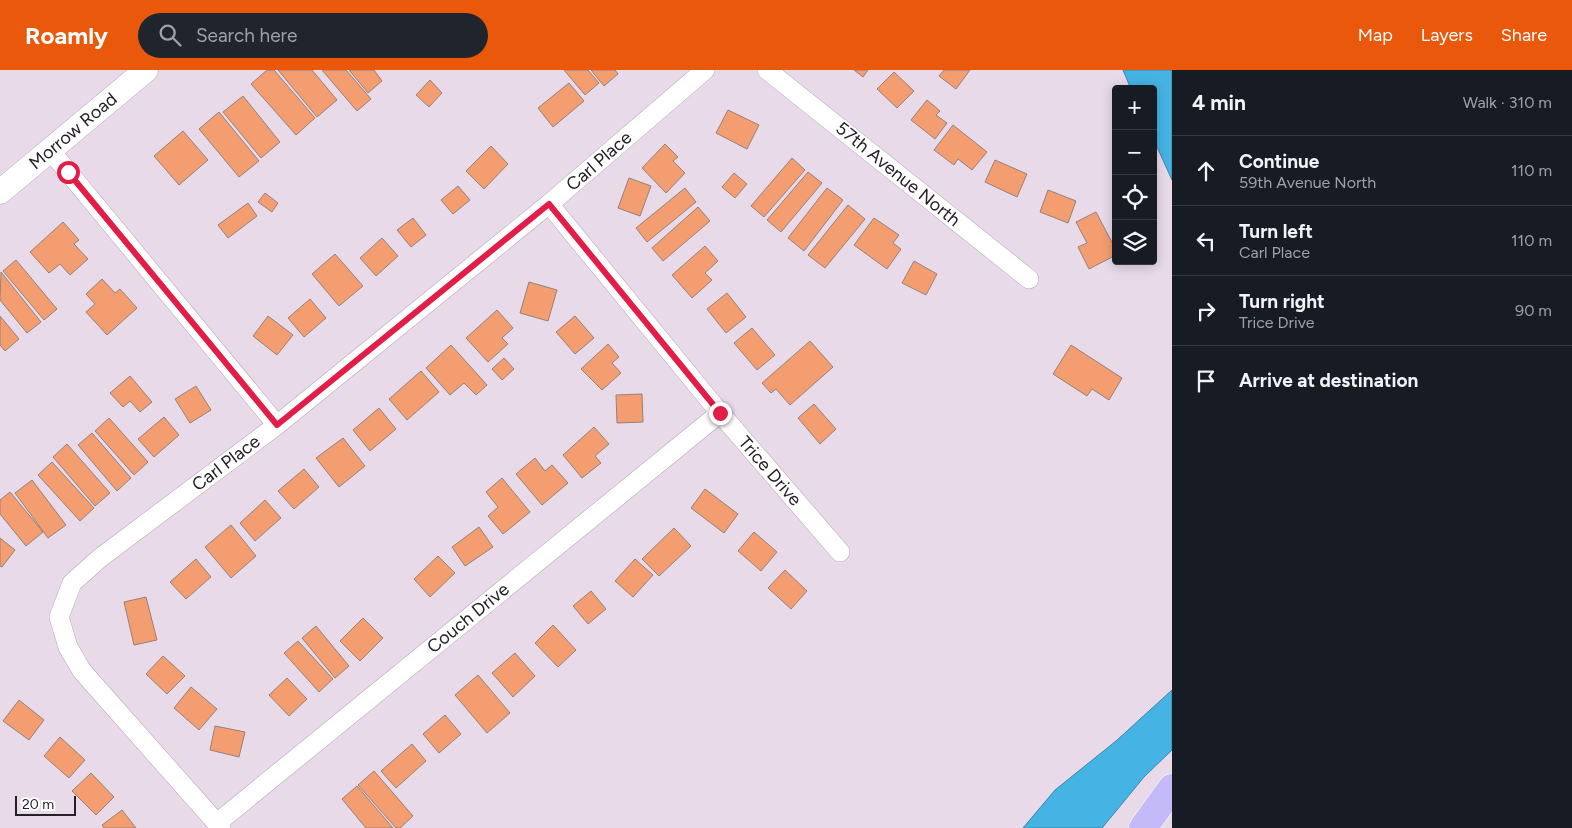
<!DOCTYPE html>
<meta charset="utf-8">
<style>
body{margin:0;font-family:Figtree,sans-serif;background:#20242c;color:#f1f3f6}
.controls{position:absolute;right:15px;top:15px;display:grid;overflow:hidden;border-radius:5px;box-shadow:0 2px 12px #0003}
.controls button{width:45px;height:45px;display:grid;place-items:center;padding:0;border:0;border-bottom:1px solid #363941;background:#171b24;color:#f1f3f6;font:25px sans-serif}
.scale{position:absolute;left:15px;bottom:12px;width:61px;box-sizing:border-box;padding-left:5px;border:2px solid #252026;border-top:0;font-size:14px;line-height:18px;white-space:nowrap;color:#252026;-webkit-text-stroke:4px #fff;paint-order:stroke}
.stop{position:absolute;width:15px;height:15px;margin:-11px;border:4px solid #e11d48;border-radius:50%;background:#fff}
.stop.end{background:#e11d48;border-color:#fff;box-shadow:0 1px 5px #0008}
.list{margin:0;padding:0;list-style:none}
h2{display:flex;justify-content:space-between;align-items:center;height:65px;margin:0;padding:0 20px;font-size:21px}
h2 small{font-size:16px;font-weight:400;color:#9ea1a6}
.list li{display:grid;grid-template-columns:32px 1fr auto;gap:15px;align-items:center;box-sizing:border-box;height:70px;padding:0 20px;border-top:1px solid #363941}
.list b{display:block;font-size:19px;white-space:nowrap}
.list p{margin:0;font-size:16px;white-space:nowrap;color:#9ea1a6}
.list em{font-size:16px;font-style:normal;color:#9ea1a6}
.icon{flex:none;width:28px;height:28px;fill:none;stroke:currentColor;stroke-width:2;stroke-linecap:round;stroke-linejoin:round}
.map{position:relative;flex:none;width:1172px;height:758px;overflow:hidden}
header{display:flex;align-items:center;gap:30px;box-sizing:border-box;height:70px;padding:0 25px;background:#ea580c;color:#fff}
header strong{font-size:24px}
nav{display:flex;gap:28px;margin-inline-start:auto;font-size:18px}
.search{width:350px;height:45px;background:#20242c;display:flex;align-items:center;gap:12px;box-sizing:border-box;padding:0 18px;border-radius:28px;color:#9ea1a6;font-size:19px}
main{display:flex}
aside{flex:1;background:#171b24}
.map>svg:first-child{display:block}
.water{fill:#45b3e3;stroke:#3b87aa}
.building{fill:#f49d70;stroke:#948279}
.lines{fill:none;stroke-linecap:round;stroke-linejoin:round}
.minor-casing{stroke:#b3a6b5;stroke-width:20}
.tertiary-casing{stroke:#b3a6b5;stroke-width:25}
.motorway-casing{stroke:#fff;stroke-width:29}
.minor{stroke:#fff;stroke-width:19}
.tertiary{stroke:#fff;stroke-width:24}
.motorway{stroke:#c4baf8;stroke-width:28}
.route{stroke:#e11d48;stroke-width:6}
.labels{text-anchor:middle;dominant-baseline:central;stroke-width:4;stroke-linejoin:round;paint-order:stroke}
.street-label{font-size:18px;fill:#252026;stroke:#fff}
</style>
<header>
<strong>Roamly</strong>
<div class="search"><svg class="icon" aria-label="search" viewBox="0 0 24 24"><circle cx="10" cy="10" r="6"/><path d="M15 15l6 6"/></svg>Search here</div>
<nav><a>Map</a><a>Layers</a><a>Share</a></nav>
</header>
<main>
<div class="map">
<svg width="1172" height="758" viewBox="0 0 1172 758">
<rect width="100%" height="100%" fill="#e8dae9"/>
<!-- water -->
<g class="water">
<path d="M1123 0H1172V110L1153 68V19H1131Z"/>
<path d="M1172 620V680L1144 707 1102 758H1023L1055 720 1116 671Z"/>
</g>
<!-- building -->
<g class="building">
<path d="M267 0H274L315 48 296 65 251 14Z"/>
<path d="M278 0H312L337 30 317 47Z"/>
<path d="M322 0H346L371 29 357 41Z"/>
<path d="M349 0H374L382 11 368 23Z"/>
<path d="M564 0H588L599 13 585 25Z"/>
<path d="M591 0H615L618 4 604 16Z"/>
<path d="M854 0H868L863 7Z"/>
<path d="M944 0H970L956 19 939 6Z"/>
<path d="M894 2 914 21 897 38 877 19Z"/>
<path d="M430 10 442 23 429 37 416 25Z"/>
<path d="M569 13 584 31 553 57 538 38Z"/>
<path d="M243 26 280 72 261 88 223 42Z"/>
<path d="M927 30 940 41 936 45 947 53 935 69 911 50Z"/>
<path d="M728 40 759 55 747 79 716 63Z"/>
<path d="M219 42 259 91 239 107 199 59Z"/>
<path d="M953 55 987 82 972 100 958 89 954 95 934 80Z"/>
<path d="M183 61 208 90 179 115 154 86Z"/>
<path d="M665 74 678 87 673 91 685 103 666 123 642 98Z"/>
<path d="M491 76 508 94 484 119 466 101Z"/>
<path d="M792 88 805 100 764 147 751 136Z"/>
<path d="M995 90 1027 104 1017 127 985 112Z"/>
<path d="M808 102 822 113 781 162 767 150Z"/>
<path d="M734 103 747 114 735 128 722 117Z"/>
<path d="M629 108 651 116 640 146 618 138Z"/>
<path d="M458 116 470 130 453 144 441 130Z"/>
<path d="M685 118 696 132 647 172 636 158Z"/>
<path d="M827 118 843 130 804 181 788 168Z"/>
<path d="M1048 120 1076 131 1068 153 1040 142Z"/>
<path d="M265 123 278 133 272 142 258 132Z"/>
<path d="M248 133 257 146 228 168 218 155Z"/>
<path d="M848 135 865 149 825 198 808 185Z"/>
<path d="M698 137 710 151 663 191 652 178Z"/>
<path d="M1096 142 1116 180V185L1089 199 1078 177 1087 173 1076 152Z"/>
<path d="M413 148 426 165 411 177 397 160Z"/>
<path d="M874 148 899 165 893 173 901 179 887 199 854 175Z"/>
<path d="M63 152 79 170 74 174 88 189 70 205 60 194 49 203 30 182Z"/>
<path d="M382 168 398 186 376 206 360 188Z"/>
<path d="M705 176 718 191 705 203 712 210 692 228 672 205Z"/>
<path d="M335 184 363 216 339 236 312 204Z"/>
<path d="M16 190 57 239 44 250 3 201Z"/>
<path d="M914 191 937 204 926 225 902 213Z"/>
<path d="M1 202 41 252 27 263 0 230Z"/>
<path d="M102 209 115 223 120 219 137 238 107 265 86 242 95 234 86 224Z"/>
<path d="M529 212 557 220 548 251 520 243Z"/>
<path d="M727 223 746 247 726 263 707 239Z"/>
<path d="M310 229 326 248 304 267 288 248Z"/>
<path d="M497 240 513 258 502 268 508 274 488 292 466 268Z"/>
<path d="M0 246 19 269 5 281 0 275Z"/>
<path d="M268 246 293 265 277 285 253 266Z"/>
<path d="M575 246 594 268 575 284 556 262Z"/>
<path d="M752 258 775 285 757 300 734 273Z"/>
<path d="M810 271 833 297 790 335 776 319 771 323 762 313Z"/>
<path d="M608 274 619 287 612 293 621 303 602 320 581 299Z"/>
<path d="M451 275 487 315 476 325 464 313 450 325 426 298Z"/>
<path d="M1071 275 1122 308 1109 330 1092 319 1087 326 1053 304Z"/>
<path d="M504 288 514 299 502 310 492 299Z"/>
<path d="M421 301 439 322 407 350 389 329Z"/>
<path d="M130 306 152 332 140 342 130 331 123 337 110 323Z"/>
<path d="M196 316 211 340 190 353 175 329Z"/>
<path d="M642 324 643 352 617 353 616 325Z"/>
<path d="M814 334 836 359 820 374 798 348Z"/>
<path d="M379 338 396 359 370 381 353 360Z"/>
<path d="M164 347 179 365 154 387 138 369Z"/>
<path d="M109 348 148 392 134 405 95 361Z"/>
<path d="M594 357 609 374 595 386 601 393 582 408 563 385Z"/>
<path d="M92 363 131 408 117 421 78 375Z"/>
<path d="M343 368 365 396 339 417 316 388Z"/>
<path d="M67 374 110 423 95 436 53 387Z"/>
<path d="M535 388 545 401 552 395 568 413 542 435 516 404Z"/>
<path d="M52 392 94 438 80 451 38 405Z"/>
<path d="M304 399 319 417 294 439 278 421Z"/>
<path d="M502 408 530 442 503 464 488 446 498 437 486 422Z"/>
<path d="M32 410 66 455 48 468 15 423Z"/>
<path d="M705 419 738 444 724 463 691 438Z"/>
<path d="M10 422 43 462 26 476 0 444V430Z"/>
<path d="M265 430 281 448 255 471 240 453Z"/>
<path d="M231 455 256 486 231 508 205 477Z"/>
<path d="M479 457 493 477 465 496 452 477Z"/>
<path d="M674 458 691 476 659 506 642 489Z"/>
<path d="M754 462 777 482 761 501 738 481Z"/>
<path d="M0 468 15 480 2 497 0 496Z"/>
<path d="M438 486 455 503 430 527 414 509Z"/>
<path d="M196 489 211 507 186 529 170 512Z"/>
<path d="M635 489 653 505 633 527 615 511Z"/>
<path d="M785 500 807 521 791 539 768 518Z"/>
<path d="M591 521 606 539 588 554 573 536Z"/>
<path d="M146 527 157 570 134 575 124 532Z"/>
<path d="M363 548 383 568 360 591 340 571Z"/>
<path d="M553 555 576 580 558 597 535 573Z"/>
<path d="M316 556 349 596 335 608 302 568Z"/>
<path d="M298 571 333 609 319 622 284 583Z"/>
<path d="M515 583 535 606 513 627 492 603Z"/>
<path d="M163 586 185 606 167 624 146 604Z"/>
<path d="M478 605 510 643 487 663 455 625Z"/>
<path d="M287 608 307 629 289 646 269 625Z"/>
<path d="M191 617 217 639 199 660 174 638Z"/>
<path d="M19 630 44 650 29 670 3 651Z"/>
<path d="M445 645 461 664 439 683 423 664Z"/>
<path d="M215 656 245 662 239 687 210 680Z"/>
<path d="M60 667 85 690 69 708 44 686Z"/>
<path d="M412 674 426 691 396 718 381 701Z"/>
<path d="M374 701 413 746 400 758H396L358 715Z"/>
<path d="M91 703 114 727 96 745 72 721Z"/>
<path d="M357 716 393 758H366L342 729Z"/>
<path d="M122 740 136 758H104L102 755Z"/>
</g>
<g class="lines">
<!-- minor casing -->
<g class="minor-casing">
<g id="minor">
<path d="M767 0 1029 209"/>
<path d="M50 80 277 355"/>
<path d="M549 134 720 343 840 482"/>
<path d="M217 753 720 343"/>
<path d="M221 758 82 601 68 577 59 547 72 513 100 488 277 355 549 134 705 0"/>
</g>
</g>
<!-- tertiary casing -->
<g class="tertiary-casing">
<path id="tertiary" d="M0 122 146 0"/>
</g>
<!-- motorway casing -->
<g class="motorway-casing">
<path id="motorway" d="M1143 758 1172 718"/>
</g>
<!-- minor -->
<use href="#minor" class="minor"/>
<!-- tertiary -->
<use href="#tertiary" class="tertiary"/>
<!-- motorway -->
<use href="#motorway" class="motorway"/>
</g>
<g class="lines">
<!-- route -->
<path class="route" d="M68 102 277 355 549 134 720 343"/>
</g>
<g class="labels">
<!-- street labels -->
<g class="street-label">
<text transform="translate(73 61) rotate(-40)">Morrow Road</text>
<text transform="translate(599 91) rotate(-41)">Carl Place</text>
<text transform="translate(898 104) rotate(39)">57th Avenue North</text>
<text transform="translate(226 393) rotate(-37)">Carl Place</text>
<text transform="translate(770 401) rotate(49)">Trice Drive</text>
<text transform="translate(468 548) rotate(-39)">Couch Drive</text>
</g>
</g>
</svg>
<div class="controls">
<button>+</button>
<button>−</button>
<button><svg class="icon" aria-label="locate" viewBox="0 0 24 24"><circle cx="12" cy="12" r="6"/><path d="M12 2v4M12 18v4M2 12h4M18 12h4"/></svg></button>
<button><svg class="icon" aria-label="layers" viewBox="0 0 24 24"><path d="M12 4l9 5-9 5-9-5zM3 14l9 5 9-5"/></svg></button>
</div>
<div class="scale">20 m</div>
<div class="stop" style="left:68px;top:102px"></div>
<div class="stop end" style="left:720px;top:343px"></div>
</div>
<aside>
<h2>4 min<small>Walk · 310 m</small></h2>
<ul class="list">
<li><svg class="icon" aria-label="ahead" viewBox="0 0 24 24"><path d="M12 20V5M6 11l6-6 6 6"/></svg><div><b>Continue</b><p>59th Avenue North</p></div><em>110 m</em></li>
<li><svg class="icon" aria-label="left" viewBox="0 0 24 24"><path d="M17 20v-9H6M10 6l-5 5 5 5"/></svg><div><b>Turn left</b><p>Carl Place</p></div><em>110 m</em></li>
<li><svg class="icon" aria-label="right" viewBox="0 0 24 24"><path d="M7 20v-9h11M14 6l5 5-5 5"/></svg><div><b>Turn right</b><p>Trice Drive</p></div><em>90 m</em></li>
<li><svg class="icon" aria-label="arrive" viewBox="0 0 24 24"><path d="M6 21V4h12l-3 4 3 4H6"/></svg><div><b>Arrive at destination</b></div></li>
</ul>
</aside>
</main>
